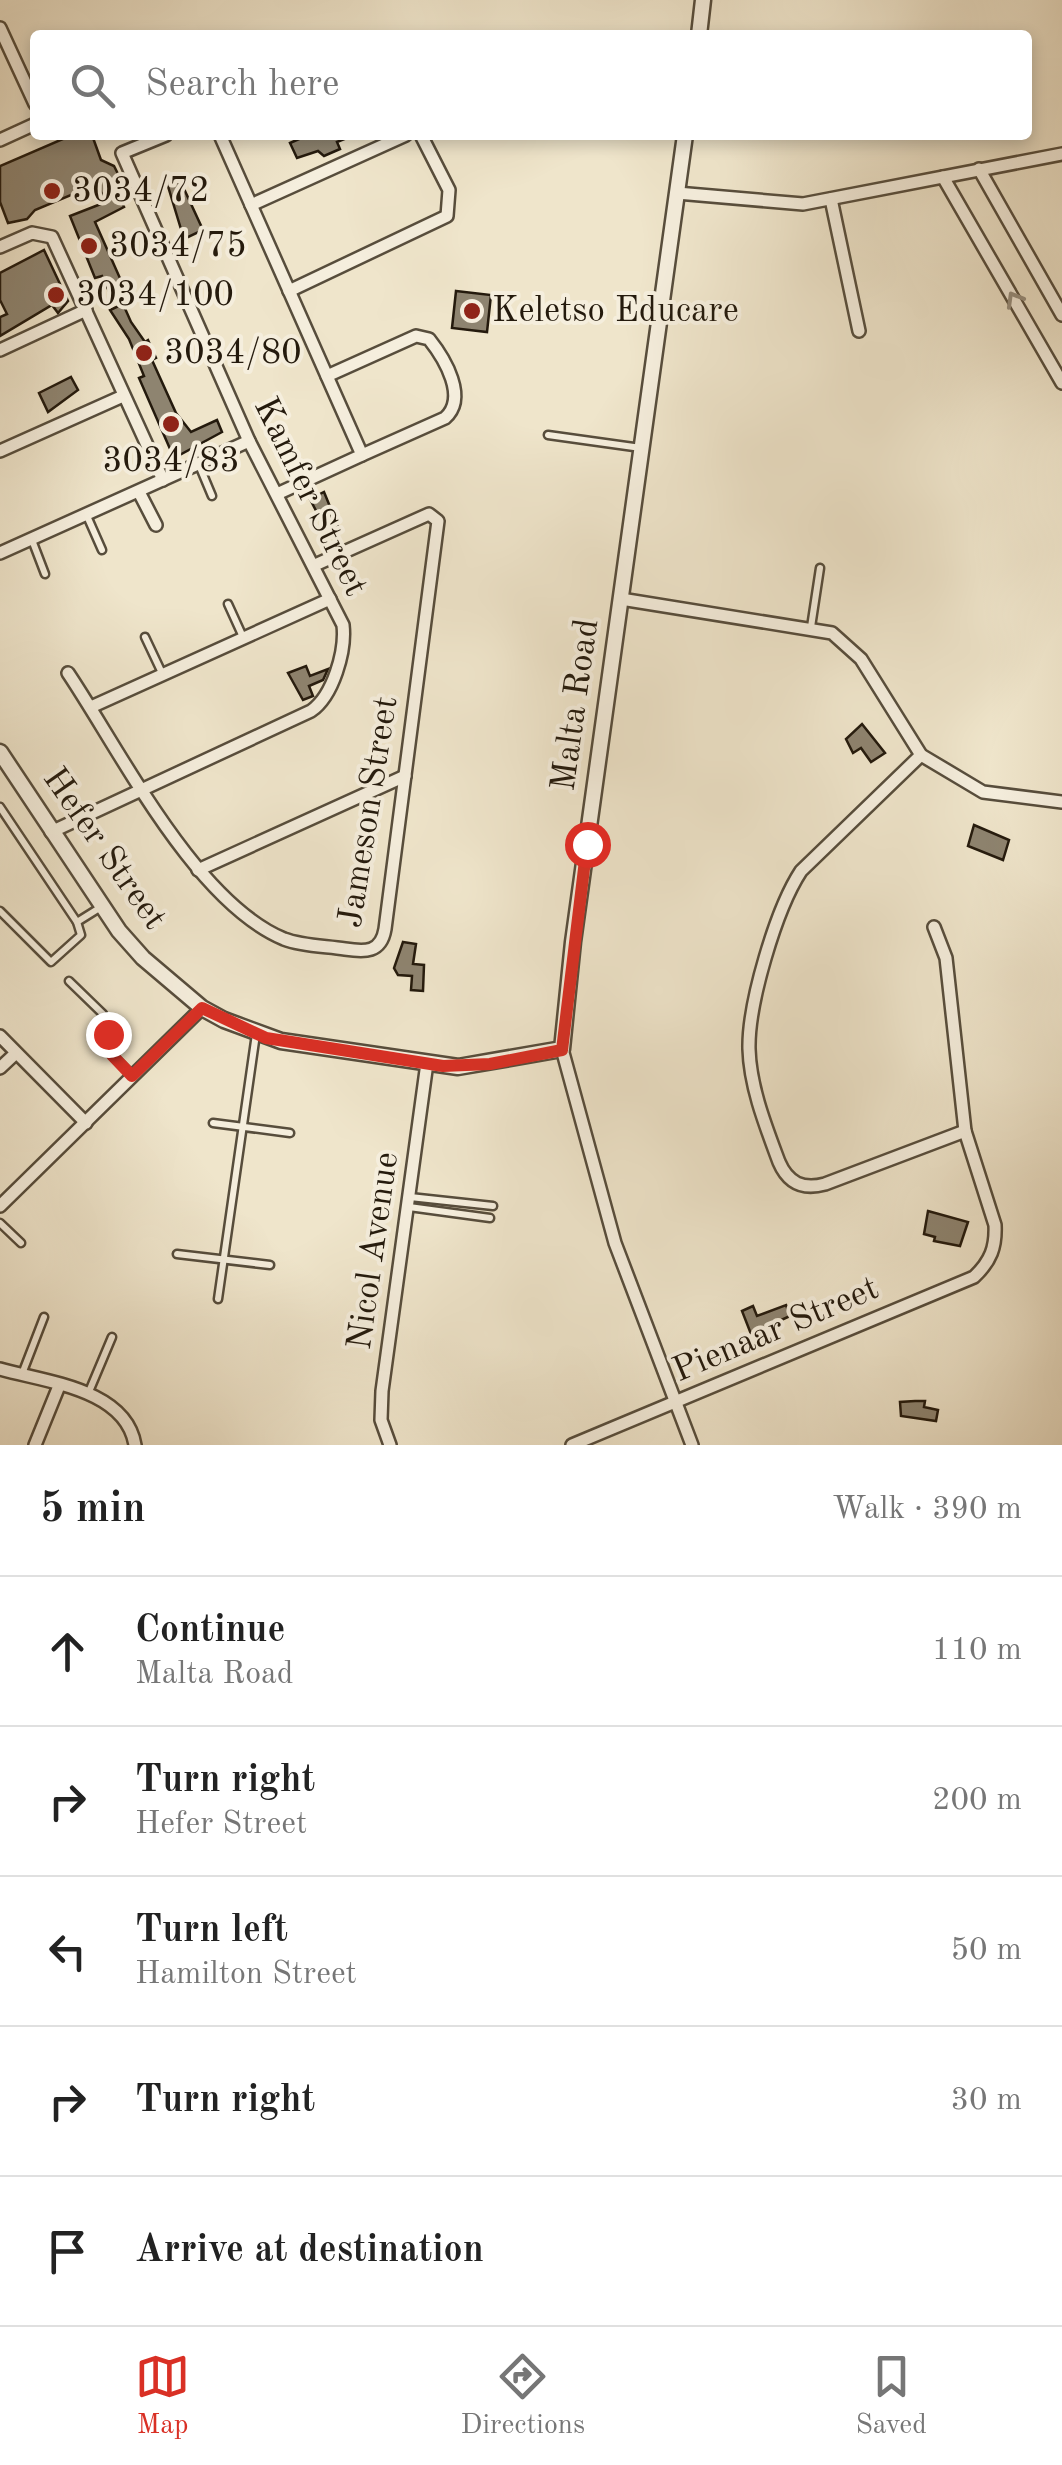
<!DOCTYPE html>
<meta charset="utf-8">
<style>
body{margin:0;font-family:"Old Standard TT",serif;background:#f2f2f2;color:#222}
.stop{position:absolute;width:30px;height:30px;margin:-22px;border:8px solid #d93025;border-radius:50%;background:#fff}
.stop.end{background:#d93025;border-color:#fff;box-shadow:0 2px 10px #0008}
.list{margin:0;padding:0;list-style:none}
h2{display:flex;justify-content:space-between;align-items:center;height:130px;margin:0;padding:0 40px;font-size:42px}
h2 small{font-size:32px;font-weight:400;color:#767676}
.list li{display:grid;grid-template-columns:65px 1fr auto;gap:30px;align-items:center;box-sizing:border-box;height:150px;padding:0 40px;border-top:2px solid #e0e0e0}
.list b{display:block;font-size:38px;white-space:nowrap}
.list p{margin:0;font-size:32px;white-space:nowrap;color:#767676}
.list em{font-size:32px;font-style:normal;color:#767676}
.icon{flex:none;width:55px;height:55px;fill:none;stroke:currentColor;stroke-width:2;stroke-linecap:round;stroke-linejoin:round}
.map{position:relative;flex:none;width:1062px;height:1445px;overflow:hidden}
.search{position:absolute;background:#fff;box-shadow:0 5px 15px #0003;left:30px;right:30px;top:30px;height:110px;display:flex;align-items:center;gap:25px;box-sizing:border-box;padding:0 35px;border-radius:10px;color:#767676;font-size:38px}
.sheet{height:880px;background:#fff}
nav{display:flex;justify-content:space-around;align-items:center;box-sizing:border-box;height:140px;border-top:2px solid #e0e0e0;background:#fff;font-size:28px;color:#767676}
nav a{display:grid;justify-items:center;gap:5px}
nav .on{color:#d93025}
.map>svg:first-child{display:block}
.building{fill:#8e8470;stroke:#241a0d;stroke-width:2.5}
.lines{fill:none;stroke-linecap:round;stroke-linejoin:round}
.service-casing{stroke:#574d3c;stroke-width:11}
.minor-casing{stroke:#574d3c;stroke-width:16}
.tertiary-casing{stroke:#574d3c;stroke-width:19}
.service{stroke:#f5eedd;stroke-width:6}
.minor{stroke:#f5eedd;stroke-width:11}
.tertiary{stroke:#f5eedd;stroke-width:14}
.oneway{stroke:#978f7f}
.route{stroke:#d93025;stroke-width:12}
.poi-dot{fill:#8f2418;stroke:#f5eedd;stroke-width:4}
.labels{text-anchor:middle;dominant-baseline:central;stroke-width:8;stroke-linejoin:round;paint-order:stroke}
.poi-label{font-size:35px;fill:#241a0d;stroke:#f5eedd;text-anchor:start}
.street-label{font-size:35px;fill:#241a0d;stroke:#f5eedd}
</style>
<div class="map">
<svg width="1062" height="1445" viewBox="0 0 1062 1445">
<rect width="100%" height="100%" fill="#efe5cb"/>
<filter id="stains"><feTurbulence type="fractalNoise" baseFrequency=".002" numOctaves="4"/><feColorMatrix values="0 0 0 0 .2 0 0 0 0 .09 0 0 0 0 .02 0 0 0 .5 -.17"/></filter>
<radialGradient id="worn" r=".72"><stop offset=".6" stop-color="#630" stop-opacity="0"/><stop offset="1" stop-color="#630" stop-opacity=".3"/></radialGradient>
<!-- building -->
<g class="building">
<path d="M72 135H92L101 160 114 166 120 178 112 183 124 207 95 222 127 294 113 300 102 276 95 278 70 216 106 202 97 184 35 210 27 219 8 223 0 202V166Z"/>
<path d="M308 135H354L337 142 340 149 324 156 318 151 297 158 290 143Z"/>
<path d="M179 178 203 230 184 239 167 183Z"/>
<path d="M44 250 68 301 58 313 52 305 0 336V317L7 314 0 300V273Z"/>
<path d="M456 291 491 295 487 332 452 328Z"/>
<path d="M123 304 131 322 145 342 148 340 156 358 152 360 176 413 191 432 217 420 222 432 174 458 139 378 144 376 129 339 110 310Z"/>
<path d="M71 377 78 390 48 412 39 393Z"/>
<path d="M324 492 340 531 329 536 310 499Z"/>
<path d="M306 666 310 676 328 669 323 680 309 686 313 696 303 700 288 673Z"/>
<path d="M862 724 885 753 871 762 861 748 853 753 846 739Z"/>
<path d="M974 825 1009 840 1003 860 968 846Z"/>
<path d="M403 942 416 944 413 964 424 965 423 991 411 990 412 976 398 975 394 968Z"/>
<path d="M928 1211 968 1222 960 1246 934 1241 935 1237 924 1234Z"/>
<path d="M786 1305 790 1316 751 1334 742 1311 753 1306 757 1316Z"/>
<path d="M915 1401H925L924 1407 938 1410 936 1421 901 1416 900 1402Z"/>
</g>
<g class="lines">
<!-- service casing -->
<g class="service-casing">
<g id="service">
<path d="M548 435 641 448"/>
<path d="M199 465 212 496"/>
<path d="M87 516 102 550"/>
<path d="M32 540 45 574"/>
<path d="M228 604 243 637"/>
<path d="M811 627 820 568"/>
<path d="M145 637 162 673"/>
<path d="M0 807 77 922 81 935 51 962 0 911"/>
<path d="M77 922 101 907"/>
<path d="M69 981 103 1014 112 1055 132 1075"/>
<path d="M213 1123 290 1133"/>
<path d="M410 1197 493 1206"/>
<path d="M409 1207 490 1218"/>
<path d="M0 1223 21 1243"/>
<path d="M177 1254 270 1265"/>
<path d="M218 1299 256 1034"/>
<path d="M22 1374 44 1317"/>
<path d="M88 1394 112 1337"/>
</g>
</g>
<!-- minor casing -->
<g class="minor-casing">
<g id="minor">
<path d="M0 28 35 104"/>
<path d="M220 135 362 455 277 494"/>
<path d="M0 140 35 124"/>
<path d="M979 169 1062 315"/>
<path d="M943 177 1062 383"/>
<path d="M677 193 803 204 1062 154"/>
<path d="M831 199 859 331"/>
<path d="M251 205 406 135"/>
<path d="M0 247 32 233 52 237 163 480"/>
<path d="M289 291 447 216 449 190 421 135"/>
<path d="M0 350 86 310"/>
<path d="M327 376 416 336 429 339C445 359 468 398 445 418L362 455"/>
<path d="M0 451 123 396"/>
<path d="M139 492 156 525"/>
<path d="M0 553 249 441"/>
<path d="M621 599 832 633 861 659 921 755 983 792 1062 802"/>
<path d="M68 673C121 752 195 902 284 939 302 946 325 946 345 949 365 952 381 953 385 929L438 521 429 514 315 565"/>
<path d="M91 707 330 599"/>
<path d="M921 755 801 871C776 909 748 1004 749 1049 750 1087 766 1127 779 1162 788 1183 803 1190 825 1184L965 1131"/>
<path d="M51 832 311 711C333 696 346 651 343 625L249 441 122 153 166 135"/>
<path d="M198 870 405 776"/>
<path d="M0 1036 86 1123"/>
<path d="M562 1049 615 1243 692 1445"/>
<path d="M0 1068 16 1053"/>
<path d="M0 1206 202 1008"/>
<path d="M0 1369C46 1382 126 1389 135 1445"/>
<path d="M35 1445 59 1386"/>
<path d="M390 1445 381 1420 382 1391 427 1063"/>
<path d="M572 1445 974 1277C991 1261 996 1247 995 1225L965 1131 946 958 934 927"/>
</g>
</g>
<!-- tertiary casing -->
<g class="tertiary-casing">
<g id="tertiary">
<path d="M699 35 703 0"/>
<path d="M0 752 119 931 143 958 202 1008 224 1020 281 1041 458 1067 562 1049 573 942 685 135"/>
</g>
</g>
<!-- service -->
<use href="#service" class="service"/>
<!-- minor -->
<use href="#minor" class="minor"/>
<!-- tertiary -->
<use href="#tertiary" class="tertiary"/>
</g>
<!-- one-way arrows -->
<defs><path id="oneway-chevron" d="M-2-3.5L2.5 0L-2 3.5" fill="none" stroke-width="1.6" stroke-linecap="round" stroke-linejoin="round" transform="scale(2.5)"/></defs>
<use class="oneway" href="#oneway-chevron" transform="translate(1014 299) rotate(-120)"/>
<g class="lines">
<!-- route -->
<path class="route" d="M108 1034 112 1055 132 1076 202 1008 266 1038 443 1066 490 1064 562 1050 587 844"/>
</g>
<!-- markers -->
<g class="poi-dot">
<circle cx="52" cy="191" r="10"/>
<circle cx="89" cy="246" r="10"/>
<circle cx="56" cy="295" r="10"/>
<circle cx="472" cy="311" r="10"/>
<circle cx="144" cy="353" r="10"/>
<circle cx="171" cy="424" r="10"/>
</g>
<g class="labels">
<!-- poi labels -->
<g class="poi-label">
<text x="72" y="191">3034/72</text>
<text x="109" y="246">3034/75</text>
<text x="76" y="295">3034/100</text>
<text x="492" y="311">Keletso Educare</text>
<text x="164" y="353">3034/80</text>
<text x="171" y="461" text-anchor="middle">3034/83</text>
</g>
<!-- street labels -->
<g class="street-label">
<text transform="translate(310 497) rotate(64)">Kamfer Street</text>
<text transform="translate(576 705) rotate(-82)">Malta Road</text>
<text transform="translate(369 812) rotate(-81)">Jameson Street</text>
<text transform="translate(104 849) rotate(55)">Hefer Street</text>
<text transform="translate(374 1251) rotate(-82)">Nicol Avenue</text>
<text transform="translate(776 1330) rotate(-23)">Pienaar Street</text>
</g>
</g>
<rect width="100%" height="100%" filter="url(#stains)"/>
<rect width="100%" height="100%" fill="url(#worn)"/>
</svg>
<div class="stop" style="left:587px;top:844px"></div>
<div class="stop end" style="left:108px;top:1034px"></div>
<div class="search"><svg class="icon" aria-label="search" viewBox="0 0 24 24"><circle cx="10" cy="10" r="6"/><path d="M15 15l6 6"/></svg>Search here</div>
</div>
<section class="sheet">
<h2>5 min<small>Walk · 390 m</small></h2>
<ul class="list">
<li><svg class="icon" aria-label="ahead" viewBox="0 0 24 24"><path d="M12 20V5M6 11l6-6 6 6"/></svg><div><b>Continue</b><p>Malta Road</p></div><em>110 m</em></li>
<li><svg class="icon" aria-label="right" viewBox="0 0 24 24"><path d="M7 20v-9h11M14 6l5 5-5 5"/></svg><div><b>Turn right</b><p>Hefer Street</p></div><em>200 m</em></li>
<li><svg class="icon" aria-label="left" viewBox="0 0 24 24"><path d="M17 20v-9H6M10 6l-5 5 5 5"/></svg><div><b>Turn left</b><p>Hamilton Street</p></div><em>50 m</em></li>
<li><svg class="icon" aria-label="right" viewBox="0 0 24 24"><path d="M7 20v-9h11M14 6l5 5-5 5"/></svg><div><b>Turn right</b></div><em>30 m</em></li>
<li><svg class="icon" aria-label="arrive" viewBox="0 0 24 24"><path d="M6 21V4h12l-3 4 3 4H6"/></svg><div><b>Arrive at destination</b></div></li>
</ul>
</section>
<nav>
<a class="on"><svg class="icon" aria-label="map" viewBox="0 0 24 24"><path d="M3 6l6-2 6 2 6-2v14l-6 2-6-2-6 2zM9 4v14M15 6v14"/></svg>Map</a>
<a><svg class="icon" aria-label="directions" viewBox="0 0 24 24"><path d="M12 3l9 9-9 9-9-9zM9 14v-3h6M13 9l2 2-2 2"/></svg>Directions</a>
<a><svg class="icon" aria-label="saved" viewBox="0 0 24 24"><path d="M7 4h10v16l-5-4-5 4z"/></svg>Saved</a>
</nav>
